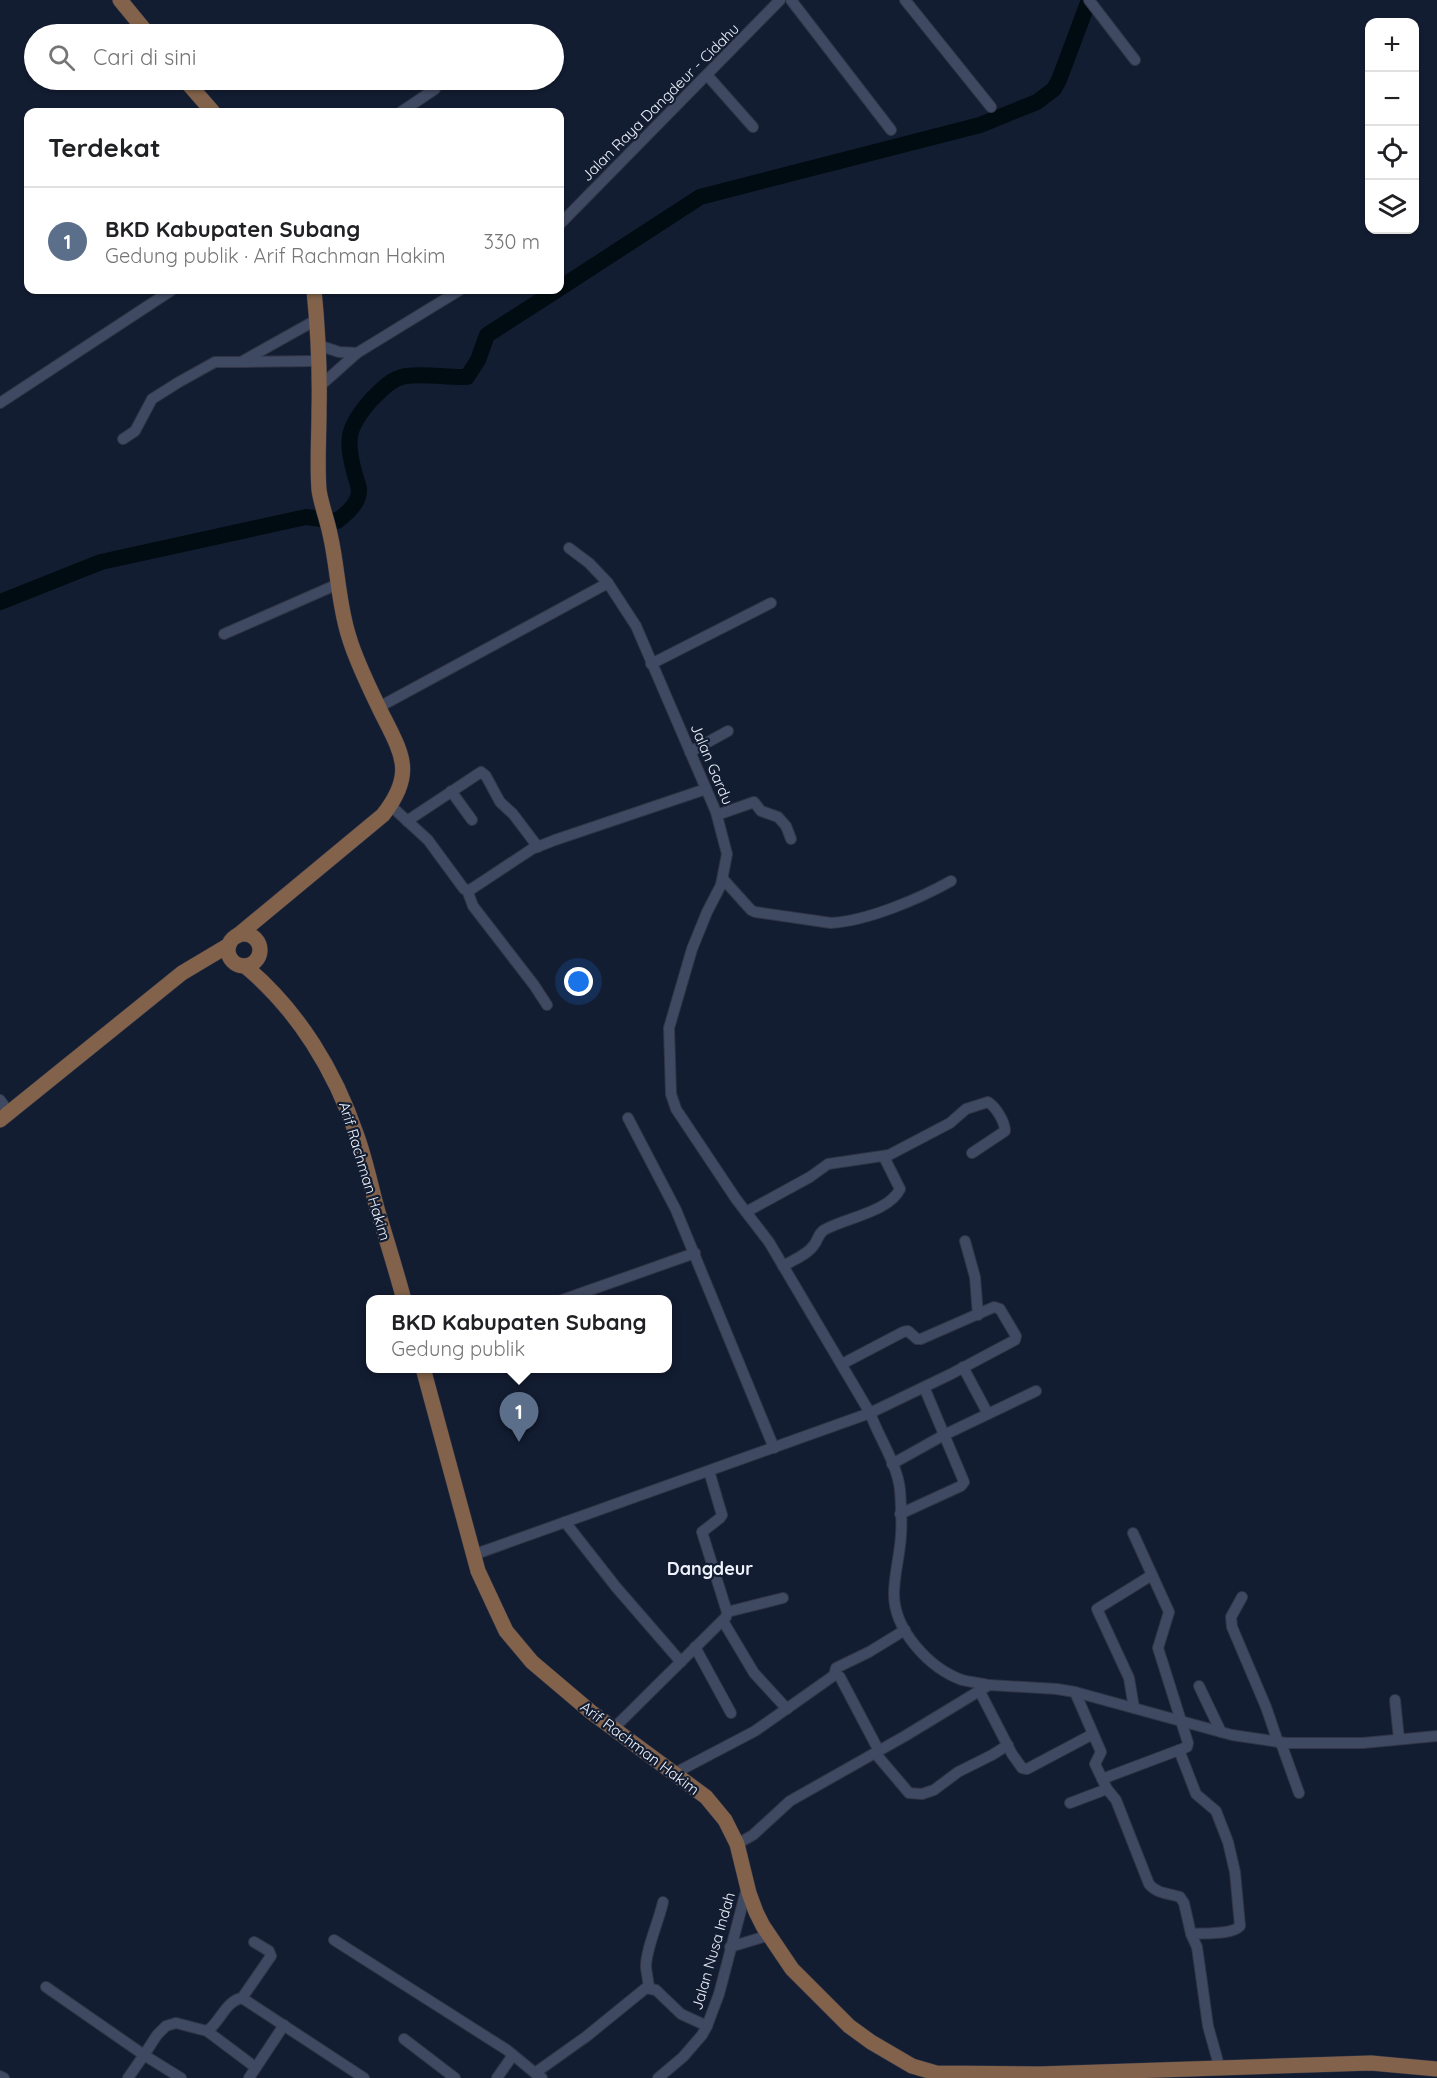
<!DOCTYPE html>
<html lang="id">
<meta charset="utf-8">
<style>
body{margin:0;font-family:Quicksand,sans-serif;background:#f2f2f2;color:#202124}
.controls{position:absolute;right:18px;top:18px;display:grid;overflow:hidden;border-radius:12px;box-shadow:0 2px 4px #0004}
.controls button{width:54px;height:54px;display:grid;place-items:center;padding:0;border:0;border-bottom:2px solid #e0e0e0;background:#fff;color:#202124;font:30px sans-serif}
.you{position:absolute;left:579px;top:982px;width:21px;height:21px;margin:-15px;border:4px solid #fff;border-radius:50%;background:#1a73e8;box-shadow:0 0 0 9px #1a73e833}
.badge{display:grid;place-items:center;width:39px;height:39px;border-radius:50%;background:#7d5c49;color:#fff;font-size:20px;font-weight:700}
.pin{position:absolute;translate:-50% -50px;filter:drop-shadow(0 2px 3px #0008)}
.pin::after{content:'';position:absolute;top:32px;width:21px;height:18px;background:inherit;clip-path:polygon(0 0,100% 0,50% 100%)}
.popup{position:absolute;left:366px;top:1295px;width:306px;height:78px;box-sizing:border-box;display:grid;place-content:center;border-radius:12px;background:#fff;filter:drop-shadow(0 2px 4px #0005);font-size:20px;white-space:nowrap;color:#757577}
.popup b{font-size:22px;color:#202124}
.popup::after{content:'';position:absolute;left:50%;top:100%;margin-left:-12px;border:12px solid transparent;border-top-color:#fff}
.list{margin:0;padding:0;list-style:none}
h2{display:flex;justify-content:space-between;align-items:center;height:78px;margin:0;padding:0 24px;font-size:26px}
h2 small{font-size:20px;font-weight:400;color:#757577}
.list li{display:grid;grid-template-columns:39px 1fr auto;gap:18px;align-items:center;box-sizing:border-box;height:108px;padding:0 24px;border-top:2px solid #e0e0e0}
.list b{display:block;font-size:22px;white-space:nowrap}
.list p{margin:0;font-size:20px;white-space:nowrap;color:#757577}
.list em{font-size:20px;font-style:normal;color:#757577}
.icon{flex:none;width:33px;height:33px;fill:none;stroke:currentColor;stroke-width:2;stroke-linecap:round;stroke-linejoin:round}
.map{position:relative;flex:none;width:1437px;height:2078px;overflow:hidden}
.search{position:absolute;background:#fff;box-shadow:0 2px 4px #0004;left:24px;top:24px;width:540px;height:66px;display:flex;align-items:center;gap:15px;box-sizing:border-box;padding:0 21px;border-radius:33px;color:#757577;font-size:22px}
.panel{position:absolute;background:#fff;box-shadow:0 2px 4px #0004;left:24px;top:108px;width:540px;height:186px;border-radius:12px}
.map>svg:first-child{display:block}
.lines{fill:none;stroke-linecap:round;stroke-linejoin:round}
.river{stroke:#000c11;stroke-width:16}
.minor-casing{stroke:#313546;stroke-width:12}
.primary-casing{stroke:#313546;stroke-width:16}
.minor{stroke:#3f4a62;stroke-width:10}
.primary{stroke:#82624a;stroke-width:15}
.labels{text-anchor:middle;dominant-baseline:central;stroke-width:4.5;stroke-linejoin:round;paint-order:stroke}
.street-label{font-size:15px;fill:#eff3fc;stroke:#131d32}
.quarter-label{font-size:18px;font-weight:bold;fill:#eff3fc;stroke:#131d32}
</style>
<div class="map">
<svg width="1437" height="2078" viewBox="0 0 1437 2078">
<rect width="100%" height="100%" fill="#131d32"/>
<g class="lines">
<!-- river -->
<g class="river">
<path d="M560 288 700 197 980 125 1037 102 1054 89 1059 80 1089 0"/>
<path d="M0 602 101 562 306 517 337 521C345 515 355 507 358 497 361 488 357 483 355 475 345 439 347 427 372 399 381 390 392 378 406 376 426 373 447 378 467 377L478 360 487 335 557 290"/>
</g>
<!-- minor casing -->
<g class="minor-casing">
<g id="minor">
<path d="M791 0 891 130"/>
<path d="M905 0 991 107"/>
<path d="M1089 0 1135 60"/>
<path d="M707 75 753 127"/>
<path d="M401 112 435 89"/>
<path d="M560 224 780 0"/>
<path d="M318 345 339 352 357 353"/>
<path d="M243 362 318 361"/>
<path d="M320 386 357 353 460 290"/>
<path d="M0 403 172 290"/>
<path d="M123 439 135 431 152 399 179 382 215 362H241L316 320"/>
<path d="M569 548 589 563 608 583 636 626 716 812 727 854 721 885 707 912 692 949 669 1028 671 1094 676 1109 736 1199 769 1242 870 1413 951 1374 1015 1340 1016 1336 1000 1309 994 1307 921 1339H917L908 1331 903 1332 842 1364"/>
<path d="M224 634 338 584"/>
<path d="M651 664 771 603"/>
<path d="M379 707 608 583"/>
<path d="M690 752 728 731"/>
<path d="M451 791 472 820"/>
<path d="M391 806 428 840 464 889 470 890 532 849 555 840 706 789"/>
<path d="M717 815 754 802 761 811 778 817 786 826 791 839"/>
<path d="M407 821 481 772 486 776 500 802 513 814 538 847"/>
<path d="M723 879 751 910 755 912 831 923C867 921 919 899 951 881"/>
<path d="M467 890 473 906 534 985 547 1005"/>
<path d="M0 1100 10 1114"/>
<path d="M628 1118 676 1210 774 1448"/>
<path d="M746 1212 810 1177 828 1164 889 1155 950 1123 966 1109 988 1102C996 1107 1005 1122 1005 1131L972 1153"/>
<path d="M965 1241 975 1277 978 1315"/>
<path d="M783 1266C793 1260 807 1255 814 1245 818 1240 818 1234 824 1230 845 1218 889 1212 900 1189L884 1157"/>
<path d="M562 1300 695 1253"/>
<path d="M963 1367 988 1414"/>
<path d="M892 1464 944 1435 1036 1391"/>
<path d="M900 1514 961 1486 964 1482 924 1387"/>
<path d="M565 1522 616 1587 681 1662"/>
<path d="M473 1555 870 1413C879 1438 897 1463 900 1490 901 1504 902 1521 901 1535 900 1555 894 1574 894 1594 894 1630 929 1668 962 1680 970 1682 980 1683 989 1685"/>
<path d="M1242 1597 1231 1617 1232 1627 1266 1707 1278 1742"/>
<path d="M727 1612 783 1598"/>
<path d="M723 1621 754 1673 787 1709"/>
<path d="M695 1647 731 1713"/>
<path d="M834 1675 836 1668 869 1652 905 1630"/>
<path d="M1199 1686 1221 1732"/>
<path d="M979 1690 1012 1754 1022 1768 1027 1769 1093 1734"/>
<path d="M1075 1692 1101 1752 1095 1764 1107 1789 1116 1800 1149 1884C1157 1894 1168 1893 1180 1897L1184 1903 1191 1934 1197 1947 1208 2026 1220 2069"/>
<path d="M1395 1700 1399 1739"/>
<path d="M1134 1708 1129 1678 1097 1609 1152 1575"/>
<path d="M614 1728 726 1617 727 1612 702 1532 720 1518 722 1515 709 1471"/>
<path d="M1281 1743 1299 1793"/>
<path d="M1179 1750 1196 1794 1216 1811 1228 1842 1235 1872 1240 1926C1232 1935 1204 1933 1191 1934"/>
<path d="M875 1753 909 1793 922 1794 934 1790 958 1772 992 1755 1008 1745"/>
<path d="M675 1773 755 1731 836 1674 840 1677 879 1751"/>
<path d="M1102 1779 1179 1750 1187 1747 1188 1743 1158 1648 1169 1612 1133 1533"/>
<path d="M1070 1803 1107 1789"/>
<path d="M737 1844 753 1835 790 1801 905 1736 989 1685 1057 1689 1075 1692 1232 1735 1286 1743H1363L1437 1736"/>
<path d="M334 1940 507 2050 535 2073"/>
<path d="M730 1947 770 1935"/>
<path d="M46 1987 144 2055 157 2035 166 2026 176 2023 207 2031 255 2067"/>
<path d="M649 1987C648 1981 647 1974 646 1968 645 1951 659 1921 663 1902"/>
<path d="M242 1998 271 1956 269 1951 254 1942"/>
<path d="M207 2031C220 2023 225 2001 242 1998L364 2078"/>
<path d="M404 2039 455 2078"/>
<path d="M0 2076 4 2078"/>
<path d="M128 2078 144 2055 181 2078"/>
<path d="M249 2078 284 2025"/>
<path d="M497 2078 513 2055"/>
<path d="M542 2078 535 2073 587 2036 646 1988 656 1990 681 2014 707 2026"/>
<path d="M658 2078 683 2057 702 2035 707 2026 719 1994 747 1887"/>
</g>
</g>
<!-- primary casing -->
<g class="primary-casing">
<g id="primary">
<path d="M120 0 148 34"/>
<path d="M185 80 213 112"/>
<circle cx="244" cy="950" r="16"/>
<path d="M237 936 383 815C416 773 402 754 381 712 370 689 356 661 349 637 338 603 338 568 330 534 327 519 321 504 319 490 317 464 319 437 319 412 320 371 318 330 314 290"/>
<path d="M245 966C298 1010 335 1071 357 1136 366 1161 371 1187 378 1212 387 1241 396 1270 404 1300"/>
<path d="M0 1120 182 973 229 945"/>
<path d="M423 1368 478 1571 506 1631 532 1662 591 1712 706 1797 725 1820 737 1844 749 1893 756 1912 763 1926 792 1969 849 2026 871 2042 912 2066 936 2073 1040 2074 1371 2063 1437 2069"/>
</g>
</g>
<!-- minor -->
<use href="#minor" class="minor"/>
<!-- primary -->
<use href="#primary" class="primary"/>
</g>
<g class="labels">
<!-- street labels -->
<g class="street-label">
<text transform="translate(660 102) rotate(-45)">Jalan Raya Dangdeur - Cidahu</text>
<text transform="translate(712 764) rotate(67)">Jalan Gardu</text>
<text transform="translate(365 1171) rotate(73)">Arif Rachman Hakim</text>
<text transform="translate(640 1748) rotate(37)">Arif Rachman Hakim</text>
<text transform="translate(713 1951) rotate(-74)">Jalan Nusa Indah</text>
</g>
<!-- quarter labels -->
<g class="quarter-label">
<text x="710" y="1568">Dangdeur</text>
</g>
</g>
</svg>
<div class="controls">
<button>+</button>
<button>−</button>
<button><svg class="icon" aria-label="locate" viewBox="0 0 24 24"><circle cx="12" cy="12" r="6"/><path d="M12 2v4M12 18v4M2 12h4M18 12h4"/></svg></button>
<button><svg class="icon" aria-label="layers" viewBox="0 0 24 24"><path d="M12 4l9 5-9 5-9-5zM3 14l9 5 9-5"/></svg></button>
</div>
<div class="you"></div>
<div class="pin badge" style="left:519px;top:1442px;background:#5c6f8a">1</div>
<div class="popup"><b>BKD Kabupaten Subang</b>Gedung publik</div>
<div class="search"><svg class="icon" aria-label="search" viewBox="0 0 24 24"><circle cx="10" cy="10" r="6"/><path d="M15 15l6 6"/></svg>Cari di sini</div>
<section class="panel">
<h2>Terdekat<small></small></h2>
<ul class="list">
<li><span class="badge" style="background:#5c6f8a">1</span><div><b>BKD Kabupaten Subang</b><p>Gedung publik · Arif Rachman Hakim</p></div><em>330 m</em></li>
</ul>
</section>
</div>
